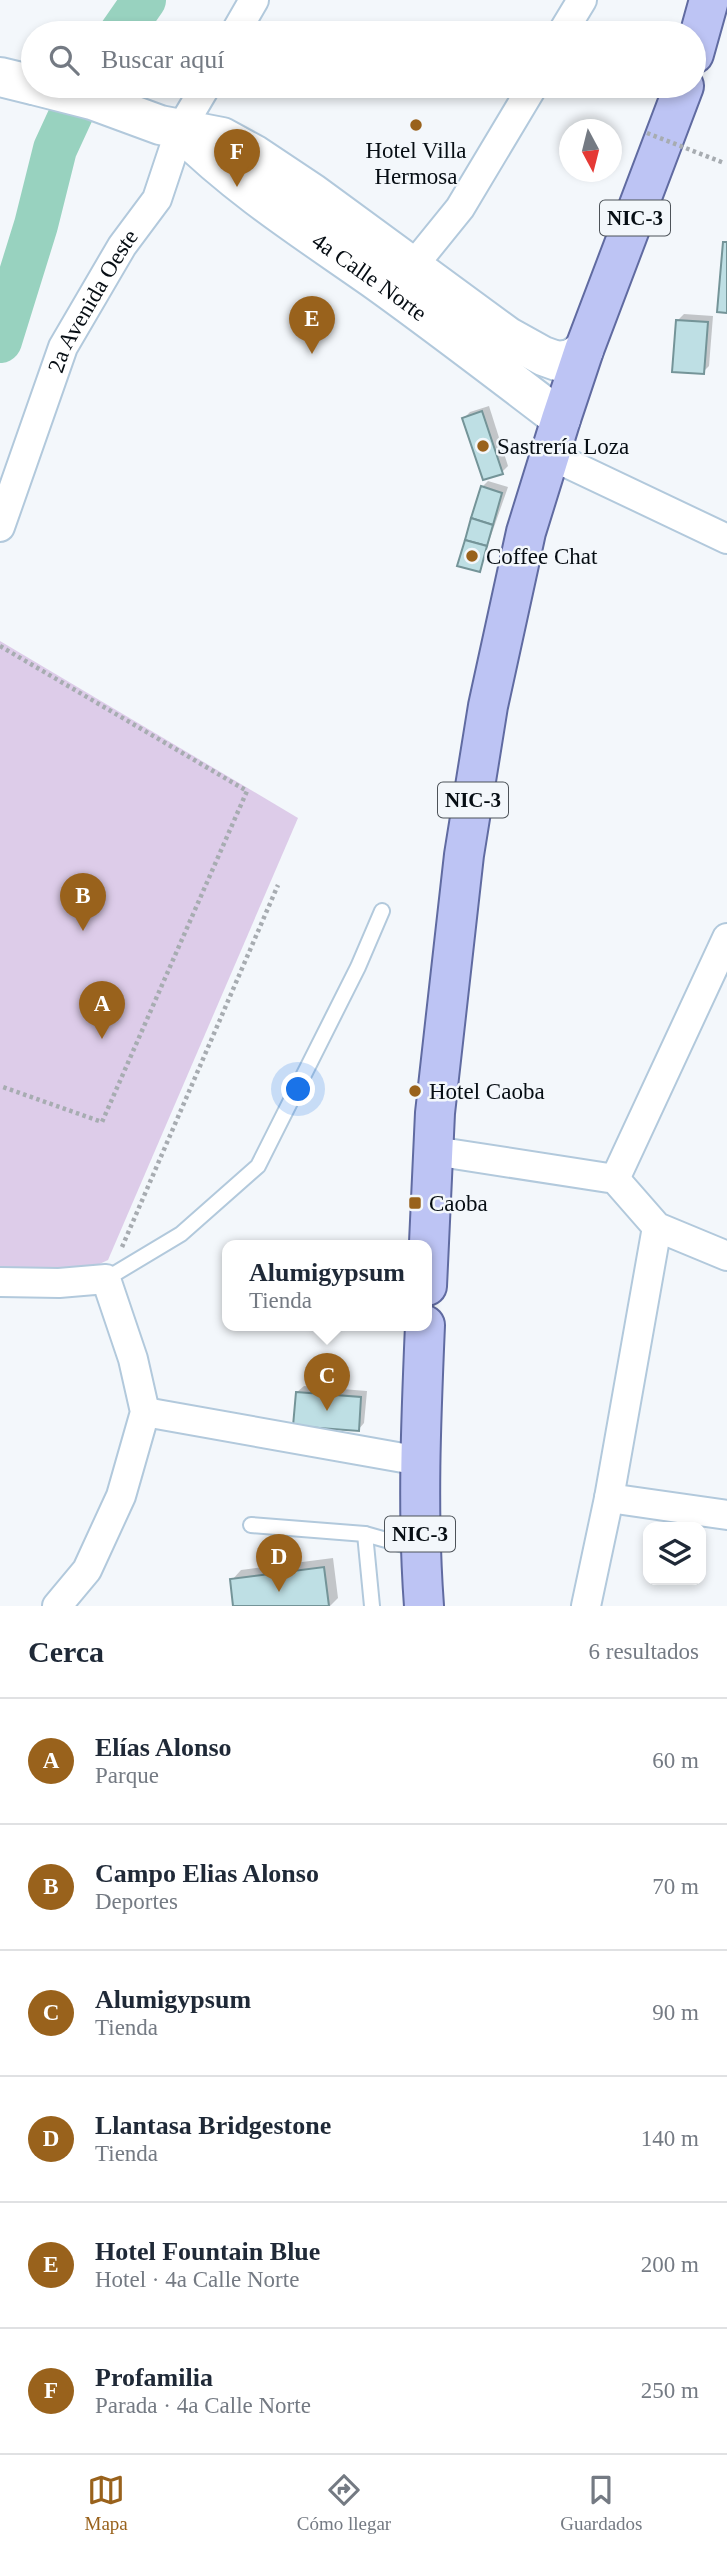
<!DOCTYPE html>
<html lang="es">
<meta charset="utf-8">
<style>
body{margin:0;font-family:Georgia,serif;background:#f6f6f7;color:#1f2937}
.controls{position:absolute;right:21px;bottom:21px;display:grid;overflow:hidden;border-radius:14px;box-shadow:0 4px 10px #0003}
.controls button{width:63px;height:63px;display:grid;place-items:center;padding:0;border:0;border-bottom:2px solid #e0e1e3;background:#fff;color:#1f2937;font:35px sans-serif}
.compass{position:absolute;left:559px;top:119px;width:63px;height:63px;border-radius:50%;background:#fff;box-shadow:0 4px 10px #0003;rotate:173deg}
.you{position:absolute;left:299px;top:1090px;width:24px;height:24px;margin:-18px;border:5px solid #fff;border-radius:50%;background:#1a73e8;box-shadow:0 0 0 10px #1a73e833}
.badge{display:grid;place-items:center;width:46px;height:46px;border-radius:50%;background:#99621c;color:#fff;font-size:23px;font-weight:700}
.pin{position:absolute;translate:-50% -58px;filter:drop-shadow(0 2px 4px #0008)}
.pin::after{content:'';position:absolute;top:37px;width:24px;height:21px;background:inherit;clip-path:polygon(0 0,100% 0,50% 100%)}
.popup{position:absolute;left:222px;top:1240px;width:210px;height:91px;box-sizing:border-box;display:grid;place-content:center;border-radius:14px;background:#fff;filter:drop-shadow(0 2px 5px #0005);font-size:23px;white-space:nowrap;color:#747a83}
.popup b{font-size:26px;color:#1f2937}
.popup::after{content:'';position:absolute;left:50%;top:100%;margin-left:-14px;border:14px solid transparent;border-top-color:#fff}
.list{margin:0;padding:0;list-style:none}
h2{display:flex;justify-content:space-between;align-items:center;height:91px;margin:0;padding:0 28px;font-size:30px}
h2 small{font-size:23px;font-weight:400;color:#747a83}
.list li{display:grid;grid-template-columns:46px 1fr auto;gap:21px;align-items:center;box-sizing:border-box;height:126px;padding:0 28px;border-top:2px solid #e0e1e3}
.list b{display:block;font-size:26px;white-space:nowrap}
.list p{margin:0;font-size:23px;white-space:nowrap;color:#747a83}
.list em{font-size:23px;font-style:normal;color:#747a83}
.icon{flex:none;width:38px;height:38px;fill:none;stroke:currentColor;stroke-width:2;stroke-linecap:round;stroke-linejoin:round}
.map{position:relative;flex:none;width:727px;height:1606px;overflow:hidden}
.search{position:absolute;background:#fff;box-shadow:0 4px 10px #0003;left:21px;right:21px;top:21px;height:77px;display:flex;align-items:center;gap:18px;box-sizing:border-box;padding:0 24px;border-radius:38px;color:#747a83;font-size:26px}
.sheet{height:847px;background:#fff}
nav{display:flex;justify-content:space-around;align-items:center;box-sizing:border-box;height:98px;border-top:2px solid #e0e1e3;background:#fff;font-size:19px;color:#747a83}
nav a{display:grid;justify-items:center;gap:4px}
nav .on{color:#99621c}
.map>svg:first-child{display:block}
.green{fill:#ddcce9}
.shadow{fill:#0003}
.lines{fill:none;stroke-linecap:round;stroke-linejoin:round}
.river{stroke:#98d2bf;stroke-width:44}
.building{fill:#bedfe4;stroke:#749498;stroke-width:2}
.lane-casing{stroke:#b2c9dc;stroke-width:18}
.street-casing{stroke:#b2c9dc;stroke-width:32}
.secondary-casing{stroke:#b2c9dc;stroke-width:42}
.primary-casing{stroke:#606ba1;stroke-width:42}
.path{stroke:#a7acb1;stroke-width:4.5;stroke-dasharray:3.5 3.5;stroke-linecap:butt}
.lane{stroke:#fff;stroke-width:14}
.street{stroke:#fff;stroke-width:28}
.secondary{stroke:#fff;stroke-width:38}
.primary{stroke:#bdc4f4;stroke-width:38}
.path-bridge{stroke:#a7acb1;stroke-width:4.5;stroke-dasharray:3.5 3.5;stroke-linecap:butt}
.poi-dot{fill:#99621c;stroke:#f3f7fb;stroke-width:2.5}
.labels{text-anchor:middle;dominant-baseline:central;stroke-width:5;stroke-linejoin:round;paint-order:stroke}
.shield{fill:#f3f7fb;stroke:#4d5359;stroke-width:2}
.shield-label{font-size:21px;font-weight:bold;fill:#060d13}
.poi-label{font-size:23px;fill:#060d13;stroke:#f3f7fb;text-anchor:start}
.street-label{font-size:23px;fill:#060d13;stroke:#f3f7fb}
</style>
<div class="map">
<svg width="727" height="1606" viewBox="0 0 727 1606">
<rect width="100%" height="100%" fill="#f3f7fb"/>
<!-- green -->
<path class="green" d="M0 641 298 818 108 1260 59 1283 0 1282Z"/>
<!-- shadow -->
<g class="shadow">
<path d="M684 314 713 316 709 366 703 372 678 320Z"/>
<path d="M489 406 508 466 502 472 464 418 470 412Z"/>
<path d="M488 481 508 487 479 570 482 487Z"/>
<path d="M304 1386 367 1391 364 1423 358 1430 297 1392Z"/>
<path d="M333 1558 338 1598 330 1606H235L232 1580 241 1570Z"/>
</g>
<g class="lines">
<!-- river -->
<g class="river">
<path d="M121 33 144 0"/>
<path d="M0 341 36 225 55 149 84 86"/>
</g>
</g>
<!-- building -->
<g class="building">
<path d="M723 242H727V313L717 312Z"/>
<path d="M676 320 708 322 704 374 672 372Z"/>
<path d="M482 411 503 474 483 480 462 418Z"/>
<path d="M481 486 502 493 493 525 471 518Z"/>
<path d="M471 518 493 525 487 546 465 540Z"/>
<path d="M465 540 487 546 480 572 457 566Z"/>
<path d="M296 1392 361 1397 359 1431 293 1426Z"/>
<path d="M324 1567 329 1606H233L230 1579Z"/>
</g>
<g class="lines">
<!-- lane casing -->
<g class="lane-casing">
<g id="lane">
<path d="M106 1279 181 1234 258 1166 358 967 382 911"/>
<path d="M251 1525 365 1534 418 1549"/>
<path d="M365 1534 372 1606"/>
</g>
</g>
<!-- street casing -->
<g class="street-casing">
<g id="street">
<path d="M235 33 254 0"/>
<path d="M562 33 582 0"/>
<path d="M405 285 413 266 460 208 533 86"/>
<path d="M550 455 727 539"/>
<path id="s1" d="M0 527 63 347 122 246 157 199 180 130 206 86"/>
<path d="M434 1151 615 1179 657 1227 727 1256"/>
<path d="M615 1179 727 938"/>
<path d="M0 1282 59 1283 106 1279 133 1359 145 1412 121 1496 87 1570 57 1606"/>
<path d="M145 1412 420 1461"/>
<path d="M609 1498 727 1515"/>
<path d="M586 1606 609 1498 657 1227"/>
</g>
</g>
<!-- secondary casing -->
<g class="secondary-casing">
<g id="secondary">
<path d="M0 77 33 85"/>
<path d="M37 86 92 100 160 125 222 137 255 155 312 193 507 336 543 356 557 361 571 359 584 350"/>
<path id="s2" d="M180 130C238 188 307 232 374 279 437 324 499 372 561 419"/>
</g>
</g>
<!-- primary casing -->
<g class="primary-casing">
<g id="primary">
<path d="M694 54 709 0"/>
<path d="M427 1286 435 1113 464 855 488 706 526 532 561 419 584 350 684 86"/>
<path d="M424 1606C417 1512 421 1419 425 1325"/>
</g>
</g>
<!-- path -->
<g class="path">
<path d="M0 646 247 791 102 1122 0 1086"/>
<path d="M122 1247 278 885"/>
</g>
<!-- lane -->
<use href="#lane" class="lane"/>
<!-- street -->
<use href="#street" class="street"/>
<!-- secondary -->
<use href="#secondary" class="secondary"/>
<!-- primary -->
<use href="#primary" class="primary"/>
<!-- path-bridge -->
<path class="path-bridge" d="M647 133 724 163"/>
</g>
<!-- markers -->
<g class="poi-dot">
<circle cx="416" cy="125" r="7"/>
<circle cx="483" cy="446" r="7"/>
<circle cx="472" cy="556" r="7"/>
<circle cx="415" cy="1091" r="7"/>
<rect x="408" y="1196" width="14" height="14" rx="3.5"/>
</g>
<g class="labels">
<!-- shield labels -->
<g class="shield">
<rect x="600" y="200.5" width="70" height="35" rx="5"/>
<rect x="438" y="782.5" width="70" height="35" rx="5"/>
<rect x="385" y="1516.5" width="70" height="35" rx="5"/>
</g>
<g class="shield-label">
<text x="635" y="218">NIC-3</text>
<text x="473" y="800">NIC-3</text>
<text x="420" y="1534">NIC-3</text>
</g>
<!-- poi labels -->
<g class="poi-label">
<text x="416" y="150" text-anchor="middle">Hotel Villa<tspan x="416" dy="26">Hermosa</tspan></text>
<text x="497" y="446">Sastrería Loza</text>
<text x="486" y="556">Coffee Chat</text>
<text x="429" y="1091">Hotel Caoba</text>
<text x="429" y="1203">Caoba</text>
</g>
<!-- street labels -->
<g class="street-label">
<text stroke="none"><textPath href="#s2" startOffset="240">4a Calle Norte</textPath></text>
<text stroke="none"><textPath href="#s1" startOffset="245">2a Avenida Oeste</textPath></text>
</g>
</g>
</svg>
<div class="controls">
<button><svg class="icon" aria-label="layers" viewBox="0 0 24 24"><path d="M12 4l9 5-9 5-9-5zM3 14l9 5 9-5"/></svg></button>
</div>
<svg class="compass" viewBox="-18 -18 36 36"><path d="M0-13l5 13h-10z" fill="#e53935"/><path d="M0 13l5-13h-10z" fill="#747a83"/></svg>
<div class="you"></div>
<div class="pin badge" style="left:102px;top:1039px">A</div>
<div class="pin badge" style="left:83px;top:931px">B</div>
<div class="pin badge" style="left:327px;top:1411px">C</div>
<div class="popup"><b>Alumigypsum</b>Tienda</div>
<div class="pin badge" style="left:279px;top:1592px">D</div>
<div class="pin badge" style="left:312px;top:354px">E</div>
<div class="pin badge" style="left:237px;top:187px">F</div>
<div class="search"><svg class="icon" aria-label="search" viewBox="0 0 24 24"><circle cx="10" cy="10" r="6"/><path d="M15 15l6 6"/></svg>Buscar aquí</div>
</div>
<section class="sheet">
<h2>Cerca<small>6 resultados</small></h2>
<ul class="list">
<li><span class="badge">A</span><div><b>Elías Alonso</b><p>Parque</p></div><em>60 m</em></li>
<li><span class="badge">B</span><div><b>Campo Elias Alonso</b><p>Deportes</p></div><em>70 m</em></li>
<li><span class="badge">C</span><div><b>Alumigypsum</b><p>Tienda</p></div><em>90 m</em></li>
<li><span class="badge">D</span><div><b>Llantasa Bridgestone</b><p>Tienda</p></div><em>140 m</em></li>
<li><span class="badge">E</span><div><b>Hotel Fountain Blue</b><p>Hotel · 4a Calle Norte</p></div><em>200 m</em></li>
<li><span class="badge">F</span><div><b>Profamilia</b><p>Parada · 4a Calle Norte</p></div><em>250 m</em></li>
</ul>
</section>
<nav>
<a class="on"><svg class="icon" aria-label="map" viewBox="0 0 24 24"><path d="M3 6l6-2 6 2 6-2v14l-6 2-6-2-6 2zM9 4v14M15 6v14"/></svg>Mapa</a>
<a><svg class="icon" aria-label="directions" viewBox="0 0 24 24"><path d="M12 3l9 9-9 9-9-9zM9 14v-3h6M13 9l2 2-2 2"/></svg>Cómo llegar</a>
<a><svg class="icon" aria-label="saved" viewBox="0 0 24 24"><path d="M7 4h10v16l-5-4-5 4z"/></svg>Guardados</a>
</nav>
